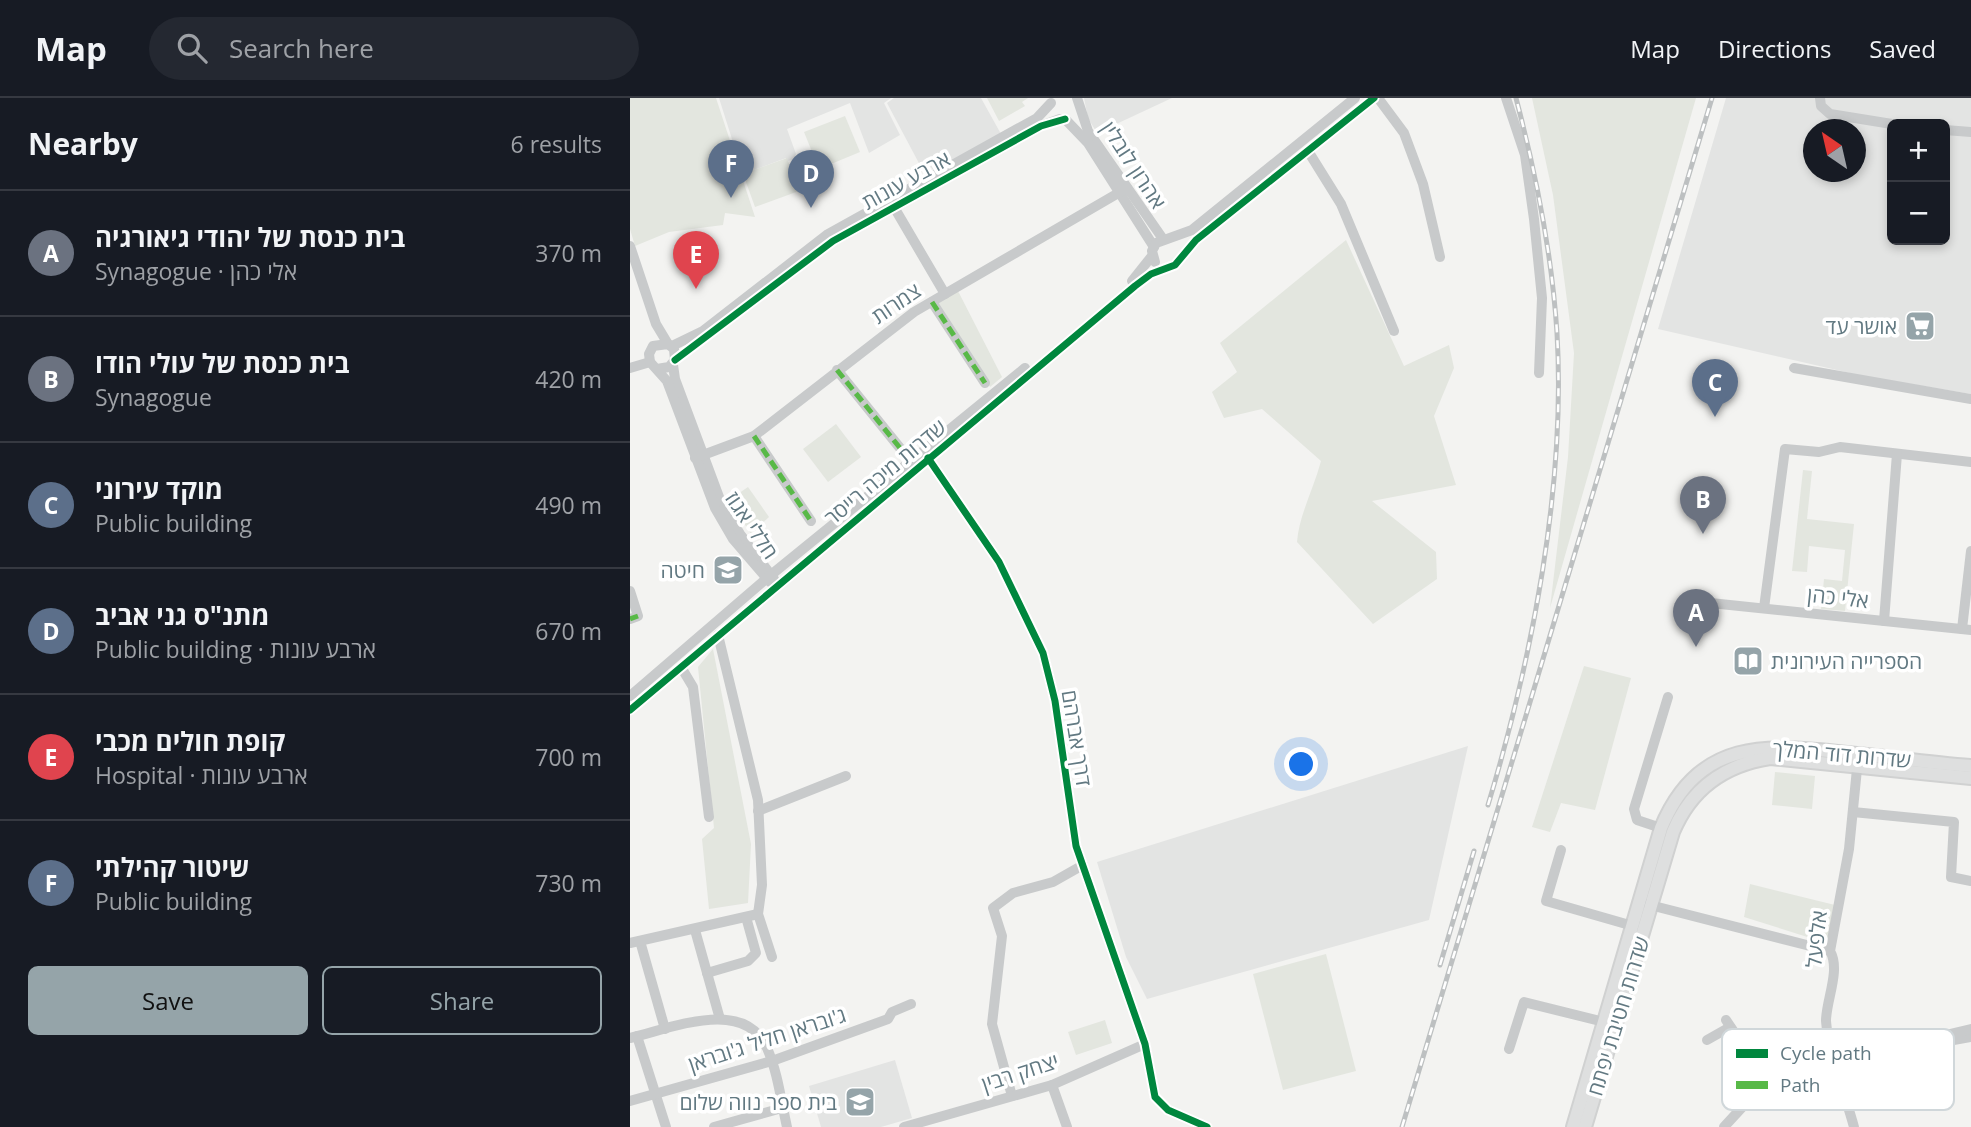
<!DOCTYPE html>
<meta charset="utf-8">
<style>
body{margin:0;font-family:"Open Sans",Heebo,sans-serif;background:#242831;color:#f1f3f6}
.controls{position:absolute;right:21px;top:21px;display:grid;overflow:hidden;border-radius:10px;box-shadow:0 4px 10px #0003}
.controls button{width:63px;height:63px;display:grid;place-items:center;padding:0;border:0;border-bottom:2px solid #363941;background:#171b24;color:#f1f3f6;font:35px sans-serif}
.compass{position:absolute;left:1173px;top:21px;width:63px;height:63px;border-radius:50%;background:#171b24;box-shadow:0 4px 10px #0003;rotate:326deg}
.you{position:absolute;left:672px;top:667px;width:24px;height:24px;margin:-18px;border:5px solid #fff;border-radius:50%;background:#1a73e8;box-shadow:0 0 0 10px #1a73e833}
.badge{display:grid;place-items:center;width:46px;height:46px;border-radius:50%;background:#95a4a9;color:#fff;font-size:23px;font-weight:700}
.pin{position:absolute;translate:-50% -58px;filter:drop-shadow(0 2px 4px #0008)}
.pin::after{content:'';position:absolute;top:37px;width:24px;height:21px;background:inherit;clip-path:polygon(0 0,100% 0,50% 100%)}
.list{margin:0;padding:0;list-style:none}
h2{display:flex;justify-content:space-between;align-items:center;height:91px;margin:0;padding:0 28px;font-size:30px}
h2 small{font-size:23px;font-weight:400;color:#9ea1a6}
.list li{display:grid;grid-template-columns:46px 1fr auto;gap:21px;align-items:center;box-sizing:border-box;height:126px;padding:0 28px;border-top:2px solid #363941}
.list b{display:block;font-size:26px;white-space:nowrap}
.list p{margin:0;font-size:23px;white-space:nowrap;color:#9ea1a6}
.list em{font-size:23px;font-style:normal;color:#9ea1a6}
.actions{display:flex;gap:14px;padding:21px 28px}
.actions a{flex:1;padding:16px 0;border:2px solid #95a4a9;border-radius:10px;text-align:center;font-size:24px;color:#95a4a9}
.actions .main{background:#95a4a9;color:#111}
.icon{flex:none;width:38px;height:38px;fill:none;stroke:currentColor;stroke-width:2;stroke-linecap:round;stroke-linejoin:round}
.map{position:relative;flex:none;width:1341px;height:1029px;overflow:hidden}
header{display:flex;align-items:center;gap:42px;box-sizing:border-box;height:98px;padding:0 35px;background:#171b24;border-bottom:2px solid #363941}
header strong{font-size:33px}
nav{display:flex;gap:38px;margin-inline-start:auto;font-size:24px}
.search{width:490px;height:63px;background:#242831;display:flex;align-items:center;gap:18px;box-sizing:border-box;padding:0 24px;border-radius:38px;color:#9ea1a6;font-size:26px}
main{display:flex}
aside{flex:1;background:#171b24}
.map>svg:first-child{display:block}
.built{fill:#e3e4e3;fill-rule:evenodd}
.green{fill:#e3e6df}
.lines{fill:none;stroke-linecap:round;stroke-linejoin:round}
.major-casing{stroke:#d0d1d1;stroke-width:16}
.minor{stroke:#c8cacb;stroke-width:10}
.major{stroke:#dedfdf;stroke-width:12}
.rail-casing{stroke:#bdc0c1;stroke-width:5}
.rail{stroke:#fff;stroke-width:2.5;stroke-dasharray:8;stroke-linecap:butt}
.quiet{stroke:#58b947;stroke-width:5;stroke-dasharray:10 5;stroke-linecap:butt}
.cycleway-casing{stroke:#fff;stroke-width:11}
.cycleway{stroke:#00873e;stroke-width:7}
.labels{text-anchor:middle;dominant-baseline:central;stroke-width:7;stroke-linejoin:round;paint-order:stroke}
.street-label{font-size:21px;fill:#627982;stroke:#fff}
.poi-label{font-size:21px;fill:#627982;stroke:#fff;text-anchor:end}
.key{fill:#fff;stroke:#d0d7da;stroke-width:2}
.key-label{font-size:19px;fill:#627982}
</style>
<header>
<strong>Map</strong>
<div class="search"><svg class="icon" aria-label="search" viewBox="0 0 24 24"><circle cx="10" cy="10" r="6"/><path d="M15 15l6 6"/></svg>Search here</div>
<nav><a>Map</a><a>Directions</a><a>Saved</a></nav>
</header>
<main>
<aside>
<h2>Nearby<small>6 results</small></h2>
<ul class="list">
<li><span class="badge" style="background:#6b7280">A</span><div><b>בית כנסת של יהודי גיאורגיה</b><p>Synagogue · אלי כהן</p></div><em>370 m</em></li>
<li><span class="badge" style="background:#6b7280">B</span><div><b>בית כנסת של עולי הודו</b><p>Synagogue</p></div><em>420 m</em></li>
<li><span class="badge" style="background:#5c6f8a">C</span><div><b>מוקד עירוני</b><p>Public building</p></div><em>490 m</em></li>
<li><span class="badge" style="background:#5c6f8a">D</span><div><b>מתנ&quot;ס גני אביב</b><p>Public building · ארבע עונות</p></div><em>670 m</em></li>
<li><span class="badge" style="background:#e0444e">E</span><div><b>קופת חולים מכבי</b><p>Hospital · ארבע עונות</p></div><em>700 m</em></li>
<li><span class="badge" style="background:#5c6f8a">F</span><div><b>שיטור קהילתי</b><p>Public building</p></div><em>730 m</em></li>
</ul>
<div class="actions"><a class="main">Save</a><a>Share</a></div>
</aside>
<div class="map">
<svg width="1341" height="1029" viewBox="0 0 1341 1029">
<rect width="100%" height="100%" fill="#f3f3f1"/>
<!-- built -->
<g class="built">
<path d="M89 0H261L254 5 270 37 239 55 220 5 157 31 166 56 164 61 158 63 156 60 113 76Z"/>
<path d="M264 0H351L371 36 303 72 298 65 291 69 257 5Z"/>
<path d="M454 0H542L467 35 458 20Z"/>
<path d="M1096 0H1341V296L1233 278 1028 231ZM1262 26H1315V142H1262ZM1184 32H1226V74H1184Z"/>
<path d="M838 648 799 822 517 901 496 859 467 764Z"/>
<path d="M265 962 282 1020 251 1029H191L179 988Z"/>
</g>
<!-- green -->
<g class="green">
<path d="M0 0H86L125 119 95 115 93 127 39 134 5 148 0 131Z"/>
<path d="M357 0H398L392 4 395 8 369 23Z"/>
<path d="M902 0H1066L920 510 938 359 944 255 923 97Z"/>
<path d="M215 18 230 54 189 71 174 34Z"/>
<path d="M157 60 169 93 125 109 113 76Z"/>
<path d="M716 142 774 268 819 247 824 270 804 318 826 387 742 403 806 454 807 481 743 526 667 444C669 417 684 390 691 363L632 311 594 320 582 294 607 274 590 245Z"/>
<path d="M328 193 372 279 360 289 306 205Z"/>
<path d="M206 326 231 359 198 384 173 351Z"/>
<path d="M1173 372 1182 373 1177 421 1224 426 1215 513 1191 511 1194 481 1212 483 1215 452 1179 448 1177 474 1162 473Z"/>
<path d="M118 389 139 419 121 436 99 402Z"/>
<path d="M83 551 121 746 118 805 79 811 72 741 84 730 68 569Z"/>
<path d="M954 568 1001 580 965 712 931 705 920 734 902 729Z"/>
<path d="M1145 674 1185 678 1182 711 1142 707Z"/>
<path d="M1120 786 1205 807 1198 840 1190 843 1114 819Z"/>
<path d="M696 856 726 973 653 992 623 876Z"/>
<path d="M475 922 482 945 446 957 438 934Z"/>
</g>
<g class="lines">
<!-- major casing -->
<g class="major-casing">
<g id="major">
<path d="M943 1029 1031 730C1068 640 1137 646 1217 655 1259 659 1300 665 1341 668"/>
<path d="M955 1029 1043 734C1061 691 1094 667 1140 660L1341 680"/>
</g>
</g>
<!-- minor -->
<g class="minor">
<path d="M447 0 458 33 533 141"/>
<path d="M748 0 774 35 793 86 810 159"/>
<path d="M876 0 895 57 904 121 912 200 909 275"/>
<path d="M1190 0 1191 8 1200 16 1262 26"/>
<path d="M435 21 458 45 524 149"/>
<path d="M1315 32 1341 34"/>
<path d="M678 53 711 106 764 233"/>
<path d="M261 104 315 196"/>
<path d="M0 148 26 226 38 246"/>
<path d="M525 164 522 153 526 145 562 132 725 0"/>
<path d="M502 183 522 158"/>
<path d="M302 204 355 285"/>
<path d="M42 248 73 233 198 136 407 20 421 5"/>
<path d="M45 262 203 143 411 28 430 21"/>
<path d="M43 267 45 281 92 407 110 436 144 481"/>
<path d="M0 270 20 264"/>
<path d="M1164 270 1341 301"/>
<path d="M27 271 39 269 45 262 44 251 38 246 23 248 19 256 20 264 37 283 85 410 103 441 140 484"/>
<path d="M207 272 270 350"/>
<path d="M124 338 181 423"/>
<path d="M65 360 124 338 284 214 497 90"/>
<path d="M298 360 369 464 413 555 425 603 446 748 515 946 525 999 538 1012 577 1029"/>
<path d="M0 493 8 518 0 521"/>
<path d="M1071 504 1341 532"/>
<path d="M1134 510 1155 351 1189 354 1210 349 1341 364"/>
<path d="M1254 523 1267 356"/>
<path d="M1332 531 1341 453"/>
<path d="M88 537 128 702 132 787 128 816 142 859"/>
<path d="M51 569 63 589 79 719"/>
<path d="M0 598 136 481 395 270"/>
<path d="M0 612 505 188 521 176 545 167 566 142 744 0"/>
<path d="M128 713 216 678"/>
<path d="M1223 714 1324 724 1321 779 1341 783"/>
<path d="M1031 730 1007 722 1004 711 1038 599"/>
<path d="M931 752 916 803 1003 828"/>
<path d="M1016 806 1200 853"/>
<path d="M65 832 90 921"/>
<path d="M10 843 35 931"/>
<path d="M0 845 128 816"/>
<path d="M77 875 118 863 126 855 116 819"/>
<path d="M1096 922 1143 992"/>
<path d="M7 938 36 1029"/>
<path d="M0 940C40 931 114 898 137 950 148 975 151 1003 157 1029"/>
<path d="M1077 942 1100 929"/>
<path d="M1307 945 1341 939"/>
<path d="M879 951 894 904 982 926"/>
<path d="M422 987 437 1029"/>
<path d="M382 998 362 926 372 838 363 810 383 795 423 784 453 767"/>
<path d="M0 1003 142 963 258 921 262 914 281 906"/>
<path d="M84 1029 152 1010"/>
<path d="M274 1029 422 987 515 946"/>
<path d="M1094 1029 1116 1005 1151 981 1231 957 1341 931"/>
<path d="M1224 1029C1216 999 1198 952 1196 923 1196 902 1211 872 1200 853L1219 751 1228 661"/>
</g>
<!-- major -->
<use href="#major" class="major"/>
<!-- rail casing -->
<g class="rail-casing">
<g id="rail">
<path d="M858 707C902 561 936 388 927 235 922 157 906 76 886 0"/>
<path d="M810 867 844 753"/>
<path d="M772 1029 1082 0"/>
</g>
</g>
<!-- rail -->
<use href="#rail" class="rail"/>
<!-- quiet -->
<g class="quiet">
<path d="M302 204 355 285"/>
<path d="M207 272 270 350"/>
<path d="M124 338 181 423"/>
<path d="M0 521 8 518"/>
</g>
<!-- cycleway casing -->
<g class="cycleway-casing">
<g id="cycleway">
<path d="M45 262 203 143 411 28 435 21"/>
<path d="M298 360 369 464 413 555 425 603 446 748 515 946 525 999 538 1012 577 1029"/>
<path d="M0 612 505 188 521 176 545 167 566 142 744 0"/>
</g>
</g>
<!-- cycleway -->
<use href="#cycleway" class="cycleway"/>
</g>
<!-- icons -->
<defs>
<g id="supermarket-square" transform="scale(1.575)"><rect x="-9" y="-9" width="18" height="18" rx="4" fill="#95a4a9" stroke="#fff"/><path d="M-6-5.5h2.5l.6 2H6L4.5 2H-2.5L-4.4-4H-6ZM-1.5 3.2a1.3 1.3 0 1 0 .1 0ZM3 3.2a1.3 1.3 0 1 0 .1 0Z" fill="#fff"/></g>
<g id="school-square" transform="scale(1.575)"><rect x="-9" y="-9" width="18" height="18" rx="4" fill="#95a4a9" stroke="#fff"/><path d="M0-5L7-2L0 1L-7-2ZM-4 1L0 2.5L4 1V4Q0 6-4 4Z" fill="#fff"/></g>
<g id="library-square" transform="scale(1.575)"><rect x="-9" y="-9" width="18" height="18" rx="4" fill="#95a4a9" stroke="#fff"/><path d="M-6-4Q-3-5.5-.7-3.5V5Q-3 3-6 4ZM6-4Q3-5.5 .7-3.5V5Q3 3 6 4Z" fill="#fff"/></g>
</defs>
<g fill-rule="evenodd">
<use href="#supermarket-square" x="1290" y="228"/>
<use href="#school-square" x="98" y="472"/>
<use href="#library-square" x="1118" y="563"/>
<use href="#school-square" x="230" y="1004"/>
</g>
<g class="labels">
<!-- street labels -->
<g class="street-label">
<text transform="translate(504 67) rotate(57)">אהרון לובלין</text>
<text transform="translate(276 82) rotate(-29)">ארבע עונות</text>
<text transform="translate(266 205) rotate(-34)">צמרות</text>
<text transform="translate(255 374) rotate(-40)">שדרות מיכה רייסר</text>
<text transform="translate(122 427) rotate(56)">חללי אגוז</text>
<text transform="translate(1208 499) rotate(6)">אלי כהן</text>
<text transform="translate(447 640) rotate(81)">דרך אברהם</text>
<text transform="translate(1212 656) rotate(5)">שדרות דוד המלך</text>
<text transform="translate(1186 841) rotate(-84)">אלפעל</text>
<text transform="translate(988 918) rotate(-73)">שדרות חטיבת יפתח</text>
<text transform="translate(137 941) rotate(-18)">ג'ובראן חליל ג'ובראן</text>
<text transform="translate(390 974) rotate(-18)">יצחק רבין</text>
</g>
<!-- poi labels -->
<g class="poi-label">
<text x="1267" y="228">אושר עד</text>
<text x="75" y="472">חיטה</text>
<text x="1141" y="563" text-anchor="start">הספרייה העירונית</text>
<text x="207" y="1004">בית ספר נווה שלום</text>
</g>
</g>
<!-- legend -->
<rect x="1092" y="931" width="232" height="81" rx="10" class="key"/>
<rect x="1106" y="951" width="32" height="9" fill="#00873e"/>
<rect x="1106" y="983" width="32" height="8" fill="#58b947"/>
<g class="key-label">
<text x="1150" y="962">Cycle path</text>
<text x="1150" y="994">Path</text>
</g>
</svg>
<div class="controls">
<button>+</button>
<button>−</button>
</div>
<svg class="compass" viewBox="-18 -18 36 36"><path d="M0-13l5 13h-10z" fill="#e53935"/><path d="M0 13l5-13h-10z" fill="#9ea1a6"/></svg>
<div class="you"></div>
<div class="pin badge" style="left:1066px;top:549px;background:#6b7280">A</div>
<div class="pin badge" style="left:1073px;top:436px;background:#6b7280">B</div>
<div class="pin badge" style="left:1085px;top:319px;background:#5c6f8a">C</div>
<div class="pin badge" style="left:181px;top:110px;background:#5c6f8a">D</div>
<div class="pin badge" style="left:66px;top:191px;background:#e0444e">E</div>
<div class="pin badge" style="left:101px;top:100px;background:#5c6f8a">F</div>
</div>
</main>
